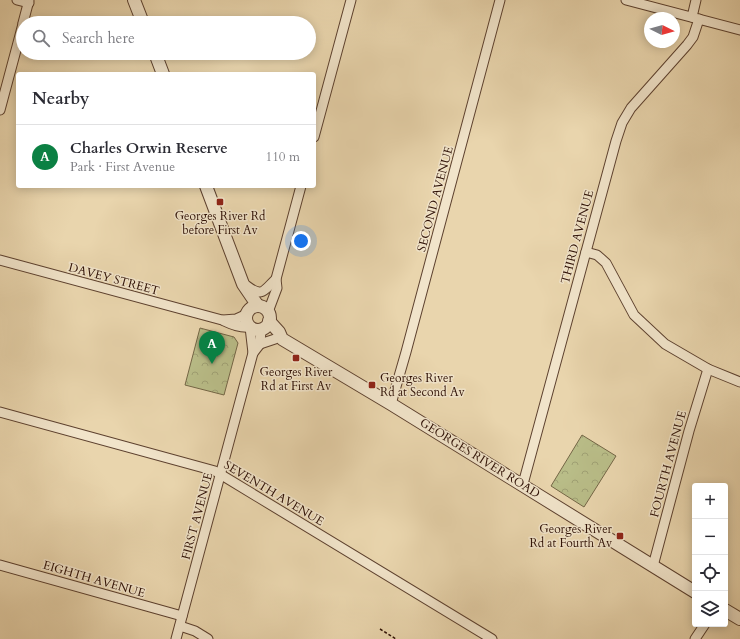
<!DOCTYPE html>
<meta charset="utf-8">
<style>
body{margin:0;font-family:Cardo,serif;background:#f7f7f7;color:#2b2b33}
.controls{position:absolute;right:12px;bottom:12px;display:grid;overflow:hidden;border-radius:4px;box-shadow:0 2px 10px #0003}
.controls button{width:36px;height:36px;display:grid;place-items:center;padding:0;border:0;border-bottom:1px solid #e1e1e2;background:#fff;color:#2b2b33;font:20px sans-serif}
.compass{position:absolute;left:644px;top:12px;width:36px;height:36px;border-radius:50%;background:#fff;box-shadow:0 2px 10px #0003;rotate:95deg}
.you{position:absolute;left:301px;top:241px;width:14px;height:14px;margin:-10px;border:3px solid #fff;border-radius:50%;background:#1a73e8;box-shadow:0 0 0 6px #1a73e833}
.badge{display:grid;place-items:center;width:26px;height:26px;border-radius:50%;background:#0b8043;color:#fff;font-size:13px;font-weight:700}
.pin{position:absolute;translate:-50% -33px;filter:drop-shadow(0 1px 2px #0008)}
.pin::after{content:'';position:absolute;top:21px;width:14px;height:12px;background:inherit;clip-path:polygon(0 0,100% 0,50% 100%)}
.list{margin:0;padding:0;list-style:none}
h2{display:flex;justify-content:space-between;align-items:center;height:52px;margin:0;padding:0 16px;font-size:17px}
h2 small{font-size:13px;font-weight:400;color:#7c7c81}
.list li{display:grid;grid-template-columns:26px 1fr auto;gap:12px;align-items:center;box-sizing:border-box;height:64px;padding:0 16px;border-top:1px solid #e1e1e2}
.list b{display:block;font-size:15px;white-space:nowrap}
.list p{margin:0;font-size:13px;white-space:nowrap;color:#7c7c81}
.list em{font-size:13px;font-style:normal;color:#7c7c81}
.icon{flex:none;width:22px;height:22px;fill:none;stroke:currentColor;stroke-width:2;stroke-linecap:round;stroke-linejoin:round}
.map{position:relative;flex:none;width:740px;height:639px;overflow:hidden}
.search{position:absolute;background:#fff;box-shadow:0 2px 10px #0003;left:16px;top:16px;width:300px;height:44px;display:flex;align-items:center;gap:10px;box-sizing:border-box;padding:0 14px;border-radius:22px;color:#7c7c81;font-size:15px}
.panel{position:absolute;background:#fff;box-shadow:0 2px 10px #0003;left:16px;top:72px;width:300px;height:116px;border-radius:4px}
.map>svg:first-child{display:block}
.park{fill:url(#park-crowns);stroke:#746646}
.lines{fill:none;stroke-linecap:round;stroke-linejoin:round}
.minor-casing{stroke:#5d412f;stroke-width:11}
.tertiary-casing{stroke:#5d412f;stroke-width:14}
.path{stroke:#2e1005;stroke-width:1.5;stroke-dasharray:3 2;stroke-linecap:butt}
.minor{stroke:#f1e4ca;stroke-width:9}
.tertiary{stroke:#f1e4ca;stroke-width:12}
.poi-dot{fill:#8f2418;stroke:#f1e4ca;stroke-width:1.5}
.labels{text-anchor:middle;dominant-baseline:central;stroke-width:3;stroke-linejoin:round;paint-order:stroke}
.street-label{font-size:12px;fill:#2e1005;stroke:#f1e4ca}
.poi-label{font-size:12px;fill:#2e1005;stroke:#f1e4ca}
</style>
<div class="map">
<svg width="740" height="639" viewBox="0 0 740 639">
<defs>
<pattern id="park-crowns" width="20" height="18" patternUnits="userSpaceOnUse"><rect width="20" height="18" fill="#b9bd88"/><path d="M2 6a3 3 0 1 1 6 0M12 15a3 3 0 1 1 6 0" fill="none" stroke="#9fa174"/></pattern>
</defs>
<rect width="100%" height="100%" fill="#e9d5ad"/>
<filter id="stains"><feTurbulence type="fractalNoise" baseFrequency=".005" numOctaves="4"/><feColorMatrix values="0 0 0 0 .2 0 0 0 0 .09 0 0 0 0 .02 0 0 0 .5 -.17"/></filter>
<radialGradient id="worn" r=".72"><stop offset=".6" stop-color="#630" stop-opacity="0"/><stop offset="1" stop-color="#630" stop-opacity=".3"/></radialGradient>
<!-- park -->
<g class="park">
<path d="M200 328 234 337 238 343 224 395 185 385Z"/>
<path d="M582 435 616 456 584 507 551 486Z"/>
</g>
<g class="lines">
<!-- minor casing -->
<g class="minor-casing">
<g id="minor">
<path d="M17 0 29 3"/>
<path d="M626 0 740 30"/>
<path d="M692 17 696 0"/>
<path d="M23 23 29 0"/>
<path d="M0 110 23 24"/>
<path d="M314 137 351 0"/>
<path d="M586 252 597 255 606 263 634 315 665 344 708 369 740 382"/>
<path d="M0 260 222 320C231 324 239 328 250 327"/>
<path d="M247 286C263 298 264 290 276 279"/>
<path d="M268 312 277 288 276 279 301 186"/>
<path d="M223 320 236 319 247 314"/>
<path d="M260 344 275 339"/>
<path d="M253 353 260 344 261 330"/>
<path d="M391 404 406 352 500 0"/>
<path d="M0 412 215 471 492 639"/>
<path d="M523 484 616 141 622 123 631 108 687 45 693 37 699 19"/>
<path d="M0 565 182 616"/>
<path d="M653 566 689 431 708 369"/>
<path d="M180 626 195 631 208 639"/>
<path d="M176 639 253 353 250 327"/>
<path d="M695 639 705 624"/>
</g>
</g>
<!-- tertiary casing -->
<g class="tertiary-casing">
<g id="tertiary">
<path d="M134 0 143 23"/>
<path d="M155 53 163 74"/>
<path d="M206 186 243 284 258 306"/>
<circle cx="258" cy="318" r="12"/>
<path d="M269 321 279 332 282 339 391 404 695 592"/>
<path d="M725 610 740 619"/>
</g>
</g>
<!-- path -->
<path class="path" d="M380 629 396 639"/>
<!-- minor -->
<use href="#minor" class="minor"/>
<!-- tertiary -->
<use href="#tertiary" class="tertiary"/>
</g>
<!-- markers -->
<g class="poi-dot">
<rect x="216" y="198" width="8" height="8" rx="2"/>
<rect x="292" y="354" width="8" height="8" rx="2"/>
<rect x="368" y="381" width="8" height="8" rx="2"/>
<rect x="616" y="532" width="8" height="8" rx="2"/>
</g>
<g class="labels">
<!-- street labels -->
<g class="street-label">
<text transform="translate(435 199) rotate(-75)">SECOND AVENUE</text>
<text transform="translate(577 237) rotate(-75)">THIRD AVENUE</text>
<text transform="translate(114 279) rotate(15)">DAVEY STREET</text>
<text transform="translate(480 458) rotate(32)">GEORGES RIVER ROAD</text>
<text transform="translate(668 464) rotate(-75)">FOURTH AVENUE</text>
<text transform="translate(274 493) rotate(31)">SEVENTH AVENUE</text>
<text transform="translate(197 516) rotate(-75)">FIRST AVENUE</text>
<text transform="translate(94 579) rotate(16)">EIGHTH AVENUE</text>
</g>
<!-- poi labels -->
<g class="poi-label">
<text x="220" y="216">Georges River Rd<tspan x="220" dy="14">before First Av</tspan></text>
<text x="296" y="372">Georges River<tspan x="296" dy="14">Rd at First Av</tspan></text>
<text x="380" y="378" text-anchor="start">Georges River<tspan x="380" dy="14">Rd at Second Av</tspan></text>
<text x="612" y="529" text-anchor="end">Georges River<tspan x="612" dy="14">Rd at Fourth Av</tspan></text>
</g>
</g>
<rect width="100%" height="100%" filter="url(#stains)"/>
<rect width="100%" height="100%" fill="url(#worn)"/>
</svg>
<div class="controls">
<button>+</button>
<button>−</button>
<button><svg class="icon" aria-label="locate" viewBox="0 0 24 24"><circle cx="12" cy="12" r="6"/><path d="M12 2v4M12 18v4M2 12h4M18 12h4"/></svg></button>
<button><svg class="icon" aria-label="layers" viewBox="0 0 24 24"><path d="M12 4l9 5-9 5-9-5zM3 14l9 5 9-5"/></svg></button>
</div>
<svg class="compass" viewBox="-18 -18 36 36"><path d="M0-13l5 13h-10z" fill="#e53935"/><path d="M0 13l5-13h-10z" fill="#7c7c81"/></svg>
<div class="you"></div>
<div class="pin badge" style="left:212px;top:364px">A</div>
<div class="search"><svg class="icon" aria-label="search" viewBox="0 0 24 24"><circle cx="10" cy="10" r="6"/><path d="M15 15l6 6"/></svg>Search here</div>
<section class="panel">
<h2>Nearby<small></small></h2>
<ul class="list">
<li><span class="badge">A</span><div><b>Charles Orwin Reserve</b><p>Park · First Avenue</p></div><em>110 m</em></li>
</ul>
</section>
</div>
